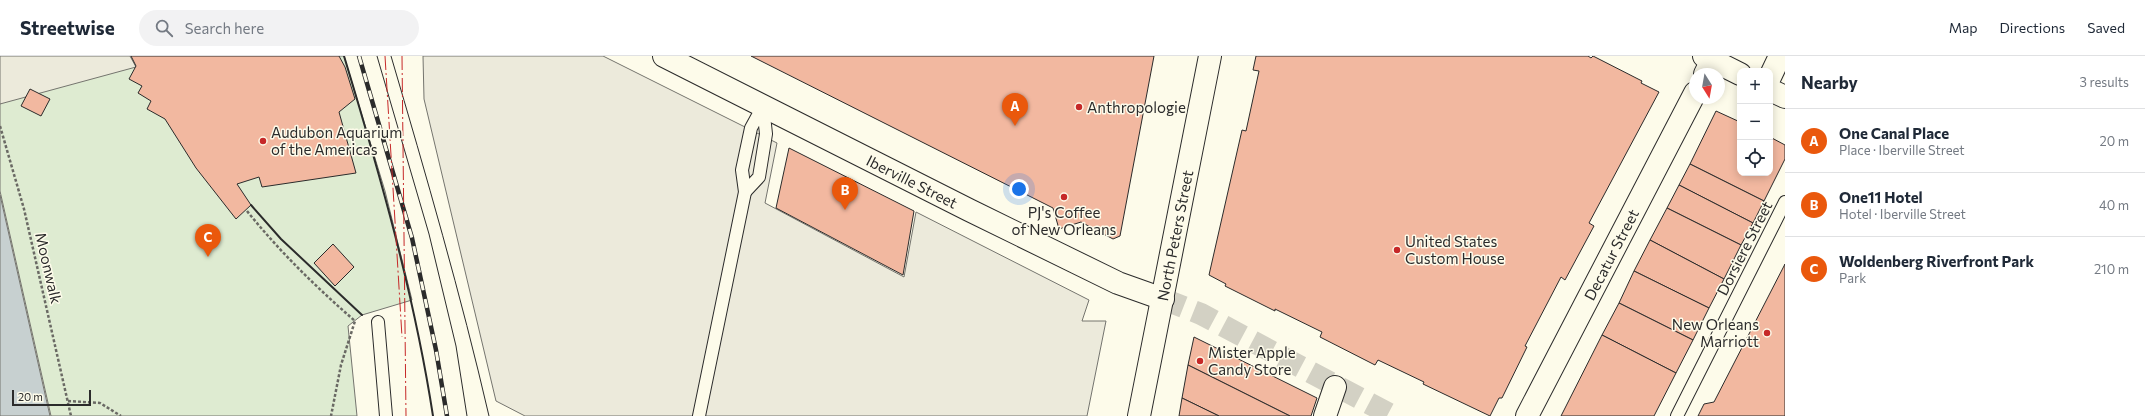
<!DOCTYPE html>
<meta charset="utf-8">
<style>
body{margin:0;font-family:Commissioner,sans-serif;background:#f2f2f3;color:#1f2937}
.controls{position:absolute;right:12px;top:12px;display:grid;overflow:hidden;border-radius:8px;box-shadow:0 2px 10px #0003}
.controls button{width:36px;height:36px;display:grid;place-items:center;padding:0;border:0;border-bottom:1px solid #e0e1e3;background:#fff;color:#1f2937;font:20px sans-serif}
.compass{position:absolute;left:1689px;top:12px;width:36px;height:36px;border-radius:50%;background:#fff;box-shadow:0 2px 10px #0003;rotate:169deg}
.scale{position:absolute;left:12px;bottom:10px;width:79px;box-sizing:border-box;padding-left:4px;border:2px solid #2b2b2b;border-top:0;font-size:11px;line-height:14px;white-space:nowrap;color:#2b2b2b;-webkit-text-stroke:3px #fdfbea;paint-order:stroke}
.you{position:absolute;left:1019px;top:133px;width:14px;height:14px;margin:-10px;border:3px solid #fff;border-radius:50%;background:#1a73e8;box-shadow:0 0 0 6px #1a73e833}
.badge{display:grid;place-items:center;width:26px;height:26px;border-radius:50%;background:#ea580c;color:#fff;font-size:13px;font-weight:700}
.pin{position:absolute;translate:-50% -33px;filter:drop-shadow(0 1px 2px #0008)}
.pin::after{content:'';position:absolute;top:21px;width:14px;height:12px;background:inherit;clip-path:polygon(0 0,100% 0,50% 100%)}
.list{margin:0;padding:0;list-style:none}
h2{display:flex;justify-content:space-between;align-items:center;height:52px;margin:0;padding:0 16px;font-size:17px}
h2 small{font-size:13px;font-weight:400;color:#747a83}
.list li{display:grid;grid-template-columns:26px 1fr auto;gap:12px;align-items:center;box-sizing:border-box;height:64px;padding:0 16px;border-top:1px solid #e0e1e3}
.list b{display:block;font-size:15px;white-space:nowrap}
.list p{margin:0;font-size:13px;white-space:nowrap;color:#747a83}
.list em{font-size:13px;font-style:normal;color:#747a83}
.icon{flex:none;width:22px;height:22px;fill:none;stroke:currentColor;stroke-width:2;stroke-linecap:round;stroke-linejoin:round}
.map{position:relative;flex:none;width:1785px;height:360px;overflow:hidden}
header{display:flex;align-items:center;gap:24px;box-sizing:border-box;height:56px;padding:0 20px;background:#fff;border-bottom:1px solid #e0e1e3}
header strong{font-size:19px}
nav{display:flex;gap:22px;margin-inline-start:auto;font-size:14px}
.search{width:280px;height:36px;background:#f2f2f3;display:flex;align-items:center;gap:10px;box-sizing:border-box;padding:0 14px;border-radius:22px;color:#747a83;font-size:15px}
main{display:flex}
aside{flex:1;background:#fff}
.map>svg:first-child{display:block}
.green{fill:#deebd1;stroke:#74746e}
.parking{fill:#eceadb;stroke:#74746e}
.water{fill:#c7d0d0;stroke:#74746e}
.building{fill:#f2b8a0;stroke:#2b2b2b}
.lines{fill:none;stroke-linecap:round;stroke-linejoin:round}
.street-tunnel{stroke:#d3d1c4;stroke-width:22;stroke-dasharray:22 11;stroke-linecap:butt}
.lane-casing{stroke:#2b2b2b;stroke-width:14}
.street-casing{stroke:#2b2b2b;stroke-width:24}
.secondary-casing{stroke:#2b2b2b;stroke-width:24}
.primary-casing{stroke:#2b2b2b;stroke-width:24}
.path{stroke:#6a6964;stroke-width:2.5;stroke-dasharray:3 2;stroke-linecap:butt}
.lane{stroke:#fdfbea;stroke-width:12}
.street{stroke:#fdfbea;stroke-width:22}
.secondary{stroke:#fdfbea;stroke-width:22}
.primary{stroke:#fdfbea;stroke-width:22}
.tram{stroke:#2b2b2b;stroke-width:1}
.rail-casing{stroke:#2b2b2b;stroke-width:4.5}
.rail{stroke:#fdfbea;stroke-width:3;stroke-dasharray:9;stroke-linecap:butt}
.wall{stroke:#2b2b2b;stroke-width:2}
.power{stroke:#c62828;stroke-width:1;stroke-dasharray:14 3 2 3;stroke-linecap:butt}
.poi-dot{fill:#c62828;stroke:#fdfbea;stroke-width:1.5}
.labels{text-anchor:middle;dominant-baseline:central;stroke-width:3;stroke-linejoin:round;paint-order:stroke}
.poi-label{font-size:15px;fill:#2b2b2b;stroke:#fdfbea;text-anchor:start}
.street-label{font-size:15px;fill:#2b2b2b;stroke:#fdfbea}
</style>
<header>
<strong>Streetwise</strong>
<div class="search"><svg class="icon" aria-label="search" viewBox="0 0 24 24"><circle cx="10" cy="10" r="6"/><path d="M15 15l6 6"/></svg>Search here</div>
<nav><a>Map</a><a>Directions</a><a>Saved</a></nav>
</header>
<main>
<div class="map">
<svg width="1785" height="360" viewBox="0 0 1785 360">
<rect width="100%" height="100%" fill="#fdfbea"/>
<!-- green -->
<path class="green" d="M0 0H344L385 135 412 244 362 259 348 270 357 360H51L0 135Z"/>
<!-- parking -->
<g class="parking">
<path d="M0 0H130L136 11 0 48Z"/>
<path d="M423 0H603L777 87 765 147 904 221 916 156 1089 244 1082 265H1106L1087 360H525L496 345 424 43Z"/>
</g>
<!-- water -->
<path class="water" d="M0 139 50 360H0Z"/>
<!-- building -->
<g class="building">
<path d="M131 0H339L345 11 355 43 339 56 356 117 262 131 259 121 237 128 251 149 236 163 196 112 165 63 147 53 151 45 138 37 142 30 129 23 136 10Z"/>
<path d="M751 0H1154L1120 180 1113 183 1081 166 1059 173 1053 152Z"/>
<path d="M1256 0H1588L1591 2 1593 0 1642 25 1641 27 1659 36 1589 167 1594 170 1565 224 1561 221 1525 290 1527 291 1502 342H1499L1490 360 1423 328 1424 326 1378 304 1375 309 1320 281 1322 276 1275 253V255L1225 230 1226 228 1209 219 1242 74 1246 75 1259 15 1253 14Z"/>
<path d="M30 33 50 43 41 60 21 50Z"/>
<path d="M1716 55 1740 66V117H1770V81L1785 89V103L1764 145 1690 108Z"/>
<path d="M789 92 914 155 903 219 776 152Z"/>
<path d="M1690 108 1764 145 1753 167 1679 129Z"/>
<path d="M1679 129 1753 167 1741 189 1667 152Z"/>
<path d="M1667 152 1741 189 1724 223 1650 184Z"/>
<path d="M1650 184 1724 223 1709 252 1634 215Z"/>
<path d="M333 188 354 211 335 230 314 207Z"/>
<path d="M1785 208V360H1698L1704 348 1714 346Z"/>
<path d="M1634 215 1709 252 1693 284 1619 247Z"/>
<path d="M1619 247 1693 284 1676 317 1602 279Z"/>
<path d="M1602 279 1676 317 1654 360H1561Z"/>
<path d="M1194 281 1317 342 1311 360H1290L1188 309Z"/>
<path d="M1188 309 1290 360H1219L1182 342Z"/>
<path d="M1182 342 1219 360H1179Z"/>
</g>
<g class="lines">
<!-- street-tunnel -->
<path class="street-tunnel" d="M1163 243 1201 258 1393 360"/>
<!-- lane casing -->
<g class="lane-casing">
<g id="lane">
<path d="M745 136 759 121 766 78 763 50"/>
<path d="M378 266 386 360"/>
<path d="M699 360 745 136 742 114 751 72 763 50"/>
<path d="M1677 360 1785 146"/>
</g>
</g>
<!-- street casing -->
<g class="street-casing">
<g id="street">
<path id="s1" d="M664 0 969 154 1118 227 1163 243"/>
<path d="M1705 18 1712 4"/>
<path d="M1325 360 1335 331"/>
<path id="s2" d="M1527 360 1695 37"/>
</g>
</g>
<!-- secondary casing -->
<g class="secondary-casing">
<g id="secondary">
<path id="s3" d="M1139 360 1210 0"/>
</g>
</g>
<!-- primary casing -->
<g class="primary-casing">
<g id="primary">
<path d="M1704 0 1740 18"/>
<path d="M1770 21 1780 0"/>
<path d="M1770 34 1785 41"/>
</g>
</g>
<!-- path -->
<g class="path">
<path d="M0 70 24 153 71 360"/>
<path d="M247 155C280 196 316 231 355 265L341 309 331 360"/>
<path d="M68 345 100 347 121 360"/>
</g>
<!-- lane -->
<use href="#lane" class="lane"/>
<!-- street -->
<use href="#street" class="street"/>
<!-- secondary -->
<use href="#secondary" class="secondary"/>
<!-- primary -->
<use href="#primary" class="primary"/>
<!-- tram -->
<g class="tram">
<path d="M377 0 429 178 456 290 467 360"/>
<path d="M391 0C426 119 461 239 489 360"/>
</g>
<!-- rail casing -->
<g class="rail-casing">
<path id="rail" d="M359 0 412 182 436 294 447 360"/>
</g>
<!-- rail -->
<use href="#rail" class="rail"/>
<!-- wall -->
<g class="wall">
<path d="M344 0C380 119 414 237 433 360"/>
<path d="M251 149 281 183 362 259"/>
</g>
<!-- power -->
<g class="power">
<path d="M385 0 402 281"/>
<path d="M402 0 406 360"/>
</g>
</g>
<!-- markers -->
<g class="poi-dot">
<circle cx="1079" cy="51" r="4"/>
<circle cx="263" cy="85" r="4"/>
<circle cx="1064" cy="141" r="4"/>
<circle cx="1397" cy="194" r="4"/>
<circle cx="1767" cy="277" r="4"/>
<circle cx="1200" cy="305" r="4"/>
</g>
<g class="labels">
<!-- poi labels -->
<g class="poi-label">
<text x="1087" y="51">Anthropologie</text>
<text x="271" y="76">Audubon Aquarium<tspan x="271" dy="17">of the Americas</tspan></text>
<text x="1064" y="156" text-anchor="middle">PJ's Coffee<tspan x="1064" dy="17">of New Orleans</tspan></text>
<text x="1405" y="185">United States<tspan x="1405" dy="17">Custom House</tspan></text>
<text x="1759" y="268" text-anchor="end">New Orleans<tspan x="1759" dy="17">Marriott</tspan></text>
<text x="1208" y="296">Mister Apple<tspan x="1208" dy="17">Candy Store</tspan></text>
</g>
<!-- street labels -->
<g class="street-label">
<text stroke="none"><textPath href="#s1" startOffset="278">Iberville Street</textPath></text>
<text stroke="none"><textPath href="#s3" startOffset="184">North Peters Street</textPath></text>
<text transform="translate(1744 192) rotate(-63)">Dorsiere Street</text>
<text stroke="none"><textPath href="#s2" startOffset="182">Decatur Street</textPath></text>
<text transform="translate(49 212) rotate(77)">Moonwalk</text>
</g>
</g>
</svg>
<div class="controls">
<button>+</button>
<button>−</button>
<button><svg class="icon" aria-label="locate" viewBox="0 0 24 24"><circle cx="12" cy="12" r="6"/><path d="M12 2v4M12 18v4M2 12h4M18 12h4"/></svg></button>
</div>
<svg class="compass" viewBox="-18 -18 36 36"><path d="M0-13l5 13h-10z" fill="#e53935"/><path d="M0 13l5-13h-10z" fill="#747a83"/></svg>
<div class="scale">20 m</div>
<div class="you"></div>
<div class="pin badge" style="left:1015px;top:70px">A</div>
<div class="pin badge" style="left:845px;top:154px">B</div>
<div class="pin badge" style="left:208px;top:201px">C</div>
</div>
<aside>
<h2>Nearby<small>3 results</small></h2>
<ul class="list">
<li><span class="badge">A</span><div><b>One Canal Place</b><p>Place · Iberville Street</p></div><em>20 m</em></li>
<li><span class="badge">B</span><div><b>One11 Hotel</b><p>Hotel · Iberville Street</p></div><em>40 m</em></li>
<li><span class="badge">C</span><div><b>Woldenberg Riverfront Park</b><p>Park</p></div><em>210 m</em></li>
</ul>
</aside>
</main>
